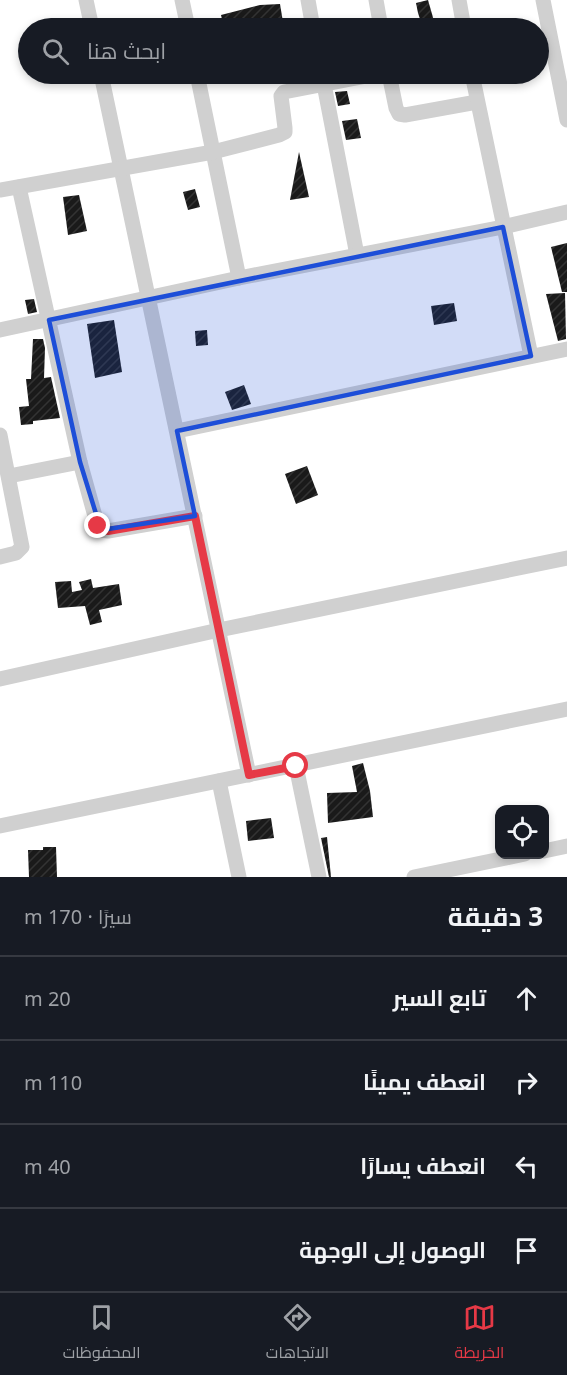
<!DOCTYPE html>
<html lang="ar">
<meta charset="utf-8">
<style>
body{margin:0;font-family:"Noto Sans",Cairo,sans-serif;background:#20242c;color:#f1f3f6;direction:rtl}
.controls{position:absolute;right:18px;bottom:18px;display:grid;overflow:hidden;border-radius:12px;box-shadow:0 3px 9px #0003}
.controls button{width:54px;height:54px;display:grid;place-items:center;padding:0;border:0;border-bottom:2px solid #363941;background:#171b24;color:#f1f3f6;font:30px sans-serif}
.stop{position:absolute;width:18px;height:18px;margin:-14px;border:4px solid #e63946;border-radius:50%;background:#fff}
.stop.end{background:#e63946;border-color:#fff;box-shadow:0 2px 6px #0008}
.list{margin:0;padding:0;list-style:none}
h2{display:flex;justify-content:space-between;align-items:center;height:78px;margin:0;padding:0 24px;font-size:26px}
h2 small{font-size:20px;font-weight:400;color:#9ea1a6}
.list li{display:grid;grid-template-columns:39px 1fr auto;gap:18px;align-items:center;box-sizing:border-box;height:84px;padding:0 24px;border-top:2px solid #363941}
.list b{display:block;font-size:22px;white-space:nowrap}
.list em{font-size:20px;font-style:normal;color:#9ea1a6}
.icon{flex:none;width:33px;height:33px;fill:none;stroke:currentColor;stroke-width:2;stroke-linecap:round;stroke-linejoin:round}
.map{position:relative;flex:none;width:567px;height:877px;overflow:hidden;direction:ltr}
.search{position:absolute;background:#171b24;box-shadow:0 3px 9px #0003;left:18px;right:18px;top:18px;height:66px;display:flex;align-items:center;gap:15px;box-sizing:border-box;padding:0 21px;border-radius:33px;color:#9ea1a6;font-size:22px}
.sheet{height:414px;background:#171b24}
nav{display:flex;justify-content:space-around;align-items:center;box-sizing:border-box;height:84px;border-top:2px solid #363941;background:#171b24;font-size:16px;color:#9ea1a6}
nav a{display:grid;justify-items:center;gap:3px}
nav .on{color:#e63946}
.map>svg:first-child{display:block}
.building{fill:url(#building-hatch)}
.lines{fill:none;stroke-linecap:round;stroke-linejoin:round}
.minor{stroke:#d0d0d0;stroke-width:15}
.route{stroke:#e63946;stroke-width:8}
.marked{fill:#1d4ed8;fill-opacity:0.2;stroke:#1d4ed8;stroke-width:4.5;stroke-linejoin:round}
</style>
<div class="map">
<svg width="567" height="877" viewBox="0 0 567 877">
<defs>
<pattern id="building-hatch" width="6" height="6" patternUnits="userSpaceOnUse" patternTransform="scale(1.5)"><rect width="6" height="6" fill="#1a1a1a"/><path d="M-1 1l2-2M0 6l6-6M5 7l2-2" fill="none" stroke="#333"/></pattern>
</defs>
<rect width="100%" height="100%" fill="#fff"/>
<!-- building -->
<g class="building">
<path d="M428 0 436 28H423L418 13 416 3Z"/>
<path d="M280 4 284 28H247V25L224 28 221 15 260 5Z"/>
<path d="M347 91 350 104 338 106 335 92Z"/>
<path d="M357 119 361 138 346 140 342 121Z"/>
<path d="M299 152 309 197 290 200Z"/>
<path d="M195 189 200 207 188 210 183 192Z"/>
<path d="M79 195 87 231 68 235 63 197Z"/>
<path d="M567 243V292H562L551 247Z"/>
<path d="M565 293 566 339 558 341 546 294Z"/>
<path d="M34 299 37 312 28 314 25 300Z"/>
<path d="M454 303 457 321 434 325 431 306Z"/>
<path d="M114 320 122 372 95 378 87 324Z"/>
<path d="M207 330 208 345 196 346 195 331Z"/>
<path d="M33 339H43L45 348 44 378 51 377 60 418 33 421V424L21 425 19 407 29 406 26 379H31Z"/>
<path d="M244 385 251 404 232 410 225 392Z"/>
<path d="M307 466 318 495 296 504 285 474Z"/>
<path d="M91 579 93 588 119 584 122 605 99 610 102 622 90 625 85 606 58 608 55 582 71 581 72 592 82 590 79 582Z"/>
<path d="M363 763 370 791 373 817 328 823 327 793 357 792 352 766Z"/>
<path d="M271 818 274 838 248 841 246 821Z"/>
<path d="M327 837 331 877H329L321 838Z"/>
<path d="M43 847H56L57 877H29L28 850H43Z"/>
</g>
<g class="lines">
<!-- minor -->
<g class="minor">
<path d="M86 0 92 28"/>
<path d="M182 0 188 28"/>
<path d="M308 0 313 28"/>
<path d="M376 0 381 28"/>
<path d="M459 0 464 28"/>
<path d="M543 0 567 120"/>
<path d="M101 74 249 775"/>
<path d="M197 74 239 278"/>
<path d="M322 74 357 255"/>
<path d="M389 74 396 108 399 114 405 115 477 102"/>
<path d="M472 74 531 356"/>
<path d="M19 187 80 462 98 527 101 530 108 531 195 516"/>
<path d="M0 190 213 152 279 135 285 132V128L281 96 284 92 377 74"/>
<path d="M0 330 239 278 503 227 567 212"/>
<path d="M177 431 567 349"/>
<path d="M0 435 22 547 16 553 0 557"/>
<path d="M9 476 80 462"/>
<path d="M0 679 219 630 567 558"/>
<path d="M296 766 319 877"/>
<path d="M219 781 239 877"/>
<path d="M0 826 567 709"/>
<path d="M544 851 567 846"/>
<path d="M414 877 525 854"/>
</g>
</g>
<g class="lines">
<!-- route -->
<path class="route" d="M98 526 100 530 108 531 195 516 249 775 296 766"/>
</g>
<!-- marked area -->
<path class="marked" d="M503 227 531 356 177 431 195 516 101 530 80 462 49 320Z"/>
</svg>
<div class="controls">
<button><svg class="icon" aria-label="locate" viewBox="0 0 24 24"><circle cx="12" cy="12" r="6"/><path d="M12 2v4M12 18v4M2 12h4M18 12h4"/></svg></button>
</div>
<div class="stop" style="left:296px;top:766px"></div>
<div class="stop end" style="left:98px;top:526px"></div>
<div class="search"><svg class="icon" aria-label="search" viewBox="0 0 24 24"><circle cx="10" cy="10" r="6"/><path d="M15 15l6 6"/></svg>ابحث هنا</div>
</div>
<section class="sheet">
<h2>3 دقيقة<small>سيرًا · 170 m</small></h2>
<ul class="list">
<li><svg class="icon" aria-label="ahead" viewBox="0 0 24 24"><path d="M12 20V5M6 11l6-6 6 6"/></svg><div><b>تابع السير</b></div><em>20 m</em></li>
<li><svg class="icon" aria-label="right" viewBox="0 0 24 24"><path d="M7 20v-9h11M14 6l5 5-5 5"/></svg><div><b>انعطف يمينًا</b></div><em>110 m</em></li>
<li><svg class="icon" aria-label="left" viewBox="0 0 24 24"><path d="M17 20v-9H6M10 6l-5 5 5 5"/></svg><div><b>انعطف يسارًا</b></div><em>40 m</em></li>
<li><svg class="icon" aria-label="arrive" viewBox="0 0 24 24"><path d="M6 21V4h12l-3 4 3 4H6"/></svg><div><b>الوصول إلى الوجهة</b></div></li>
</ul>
</section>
<nav>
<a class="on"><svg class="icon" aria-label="map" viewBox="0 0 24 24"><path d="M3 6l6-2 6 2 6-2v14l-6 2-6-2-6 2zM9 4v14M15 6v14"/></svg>الخريطة</a>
<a><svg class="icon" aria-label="directions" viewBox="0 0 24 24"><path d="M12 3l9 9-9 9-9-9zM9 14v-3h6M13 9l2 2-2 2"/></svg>الاتجاهات</a>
<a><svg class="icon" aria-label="saved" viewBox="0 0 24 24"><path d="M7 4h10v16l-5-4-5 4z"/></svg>المحفوظات</a>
</nav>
